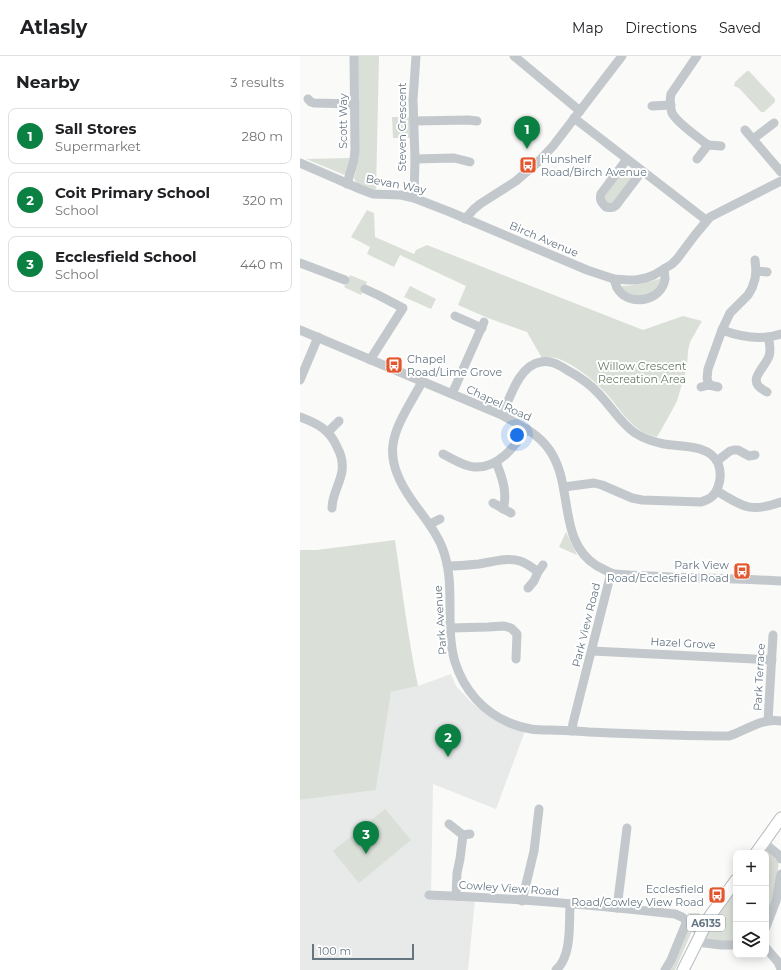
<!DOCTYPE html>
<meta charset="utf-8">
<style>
body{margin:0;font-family:Montserrat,sans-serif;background:#f6f6f6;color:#202124}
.controls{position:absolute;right:12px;bottom:12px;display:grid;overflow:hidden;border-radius:8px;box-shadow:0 2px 10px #0003}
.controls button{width:36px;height:36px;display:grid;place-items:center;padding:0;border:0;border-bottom:1px solid #e0e0e0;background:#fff;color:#202124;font:20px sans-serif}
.scale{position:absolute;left:12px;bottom:10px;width:102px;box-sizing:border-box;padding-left:4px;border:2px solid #657683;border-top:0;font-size:11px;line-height:14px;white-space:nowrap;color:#657683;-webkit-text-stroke:3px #fff;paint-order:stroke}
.you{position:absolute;left:217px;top:379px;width:14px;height:14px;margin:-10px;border:3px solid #fff;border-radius:50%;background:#1a73e8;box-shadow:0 0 0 6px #1a73e833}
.badge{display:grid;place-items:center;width:26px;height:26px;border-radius:50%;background:#0b8043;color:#fff;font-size:13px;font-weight:700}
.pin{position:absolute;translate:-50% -33px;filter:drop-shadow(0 1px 2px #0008)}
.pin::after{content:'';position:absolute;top:21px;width:14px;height:12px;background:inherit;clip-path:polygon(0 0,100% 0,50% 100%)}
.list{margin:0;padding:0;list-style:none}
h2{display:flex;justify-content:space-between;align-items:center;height:52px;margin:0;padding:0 16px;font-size:17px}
h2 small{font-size:13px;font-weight:400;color:#757577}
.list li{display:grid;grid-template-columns:26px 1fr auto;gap:12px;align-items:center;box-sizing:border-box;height:56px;margin:0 8px 8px;padding:0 8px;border:1px solid #e0e0e0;border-radius:8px}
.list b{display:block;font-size:15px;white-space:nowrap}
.list p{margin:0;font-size:13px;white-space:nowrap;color:#757577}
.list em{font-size:13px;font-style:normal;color:#757577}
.icon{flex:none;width:22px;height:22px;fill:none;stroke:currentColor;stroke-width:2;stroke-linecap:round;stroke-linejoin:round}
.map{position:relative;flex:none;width:481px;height:914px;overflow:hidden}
header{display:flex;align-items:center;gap:24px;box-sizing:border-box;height:56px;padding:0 20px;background:#fff;border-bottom:1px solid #e0e0e0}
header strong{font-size:19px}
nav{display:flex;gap:22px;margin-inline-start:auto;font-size:14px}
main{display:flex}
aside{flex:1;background:#fff}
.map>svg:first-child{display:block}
.built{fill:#e8e9e9}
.green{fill:#dadfd7}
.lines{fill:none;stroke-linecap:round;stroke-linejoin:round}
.major-casing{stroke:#b5babe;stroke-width:13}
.minor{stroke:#c3c8cc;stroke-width:9}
.major{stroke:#fff;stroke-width:11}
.labels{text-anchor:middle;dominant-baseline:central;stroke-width:4;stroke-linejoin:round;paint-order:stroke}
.shield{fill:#fff;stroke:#939fa8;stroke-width:1}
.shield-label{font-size:10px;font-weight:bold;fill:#657683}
.street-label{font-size:11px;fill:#657683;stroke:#fff}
.poi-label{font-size:11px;fill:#657683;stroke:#fff;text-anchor:start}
.park-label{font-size:11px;fill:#687a64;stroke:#fff}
</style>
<header>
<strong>Atlasly</strong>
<nav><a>Map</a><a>Directions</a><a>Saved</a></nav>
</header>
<main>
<aside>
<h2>Nearby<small>3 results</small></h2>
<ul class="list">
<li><span class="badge">1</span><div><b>Sall Stores</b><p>Supermarket</p></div><em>280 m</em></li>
<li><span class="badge">2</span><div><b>Coit Primary School</b><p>School</p></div><em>320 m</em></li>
<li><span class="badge">3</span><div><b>Ecclesfield School</b><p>School</p></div><em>440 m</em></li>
</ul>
</aside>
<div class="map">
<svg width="481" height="914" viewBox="0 0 481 914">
<rect width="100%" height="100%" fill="#fafaf8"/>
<!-- built -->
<path class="built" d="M151 618 156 630 171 646 187 659 206 670 225 675 196 753 133 728 131 842 175 844 168 914H0V744L76 734 91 636 118 630Z"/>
<!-- green -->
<g class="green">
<path d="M58 0H79L76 134 58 128 56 126 54 122 59 101Z"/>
<path d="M447 15H449L475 43V46L464 56H461L439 32 434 30 435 26Z"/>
<path d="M92 61H109L110 82H93Z"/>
<path d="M51 102 47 120 6 103Z"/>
<path d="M327 112C332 113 334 115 334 120L316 146 308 149 304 142 324 113Z"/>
<path d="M67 154 74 157 75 181 114 198 116 194 127 189 343 274 383 260 402 265 390 286 388 295 387 311 377 345 369 360 357 381C331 376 321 353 305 336 294 324 270 305 255 302 251 301 246 302 242 302L227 276 188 262 158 249 166 230 100 199 94 211 67 198 70 191 51 181Z"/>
<path d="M50 219 67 226 61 239 44 231Z"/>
<path d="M362 222 358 230 351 238 342 241 327 237 319 230C334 230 347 227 362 222Z"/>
<path d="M110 230 136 243 131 253 104 241Z"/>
<path d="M266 476 277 499 259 491Z"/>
<path d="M95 484C102 533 108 582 118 630L91 636 76 734 0 744V494H17Z"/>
<path d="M85 753 111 784 59 827 33 795Z"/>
<path d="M463 789C467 792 475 797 478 801 481 810 470 854 466 865V797H457Z"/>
<path d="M436 826V886H422L401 883Z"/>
<path d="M388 857H400L375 914H368L374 904Z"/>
</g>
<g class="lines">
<!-- major casing -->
<g class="major-casing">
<g id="major">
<path d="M456 797 481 762"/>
<path d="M383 914 410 860 436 824"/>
</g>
</g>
<!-- minor -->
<g class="minor">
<path d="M214 0 280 55"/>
<path d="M397 0 371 38C370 43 370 51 372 57 377 67 399 82 408 89"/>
<path d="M8 43 11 46 14 47 55 48"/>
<path d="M352 50 371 49"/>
<path d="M274 62 406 164"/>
<path d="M114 65 168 64 177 65"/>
<path d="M445 74 481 116"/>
<path d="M453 83 474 67"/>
<path d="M115 103 154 102 170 106"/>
<path d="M327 103 301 138C299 144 302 147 306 151 311 152 314 152 317 148L342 115"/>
<path d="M397 103 408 89 421 90"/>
<path d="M0 107 60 133 73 138 101 139 114 142 150 156 287 214 314 223 328 224H336L346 222 354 219 372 208 377 203 395 179 410 161 481 125"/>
<path d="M47 128 54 104 55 94 54 0"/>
<path d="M114 142 115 103 113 44 116 0"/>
<path d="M165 163 174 153 180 148 216 125 239 105 253 90 322 0"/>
<path d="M0 207 45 224"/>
<path d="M456 215 467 216"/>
<path d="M314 223C315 226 316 229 317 232 329 252 362 245 365 223 365 220 364 216 364 213"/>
<path d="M65 233 78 239 103 252 70 304"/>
<path d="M155 260 182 272"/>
<path d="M0 274 202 359C219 369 236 376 248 392 275 427 256 485 297 510 302 512 306 515 311 517 316 519 323 518 329 519 343 520 357 520 371 521 408 522 445 523 481 525"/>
<path d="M422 274C441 281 461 285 481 278"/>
<path d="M0 324 18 281"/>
<path d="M122 326C97 372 76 393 111 443 122 459 135 473 142 491 157 528 144 569 155 606 164 634 183 656 210 667 217 670 224 672 231 673 237 674 243 674 249 674 262 674 275 675 289 676 335 678 382 680 429 680 447 674 461 662 481 665"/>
<path d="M409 329 407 322 408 313 422 274 430 257 448 239 452 232 455 223 456 215 455 204"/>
<path d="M401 331 409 329 418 331"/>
<path d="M467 336C444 325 464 314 469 300 471 294 470 288 468 281"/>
<path d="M152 338 184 266"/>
<path d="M202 359C210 342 219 309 241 306 251 304 259 309 267 314 278 320 289 327 298 337 311 350 320 367 335 377 343 382 354 386 364 388 381 391 409 388 418 407 421 415 421 423 418 431 415 440 410 443 401 446L342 444 332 442 302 429 294 427 264 431"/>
<path d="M0 361C17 367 30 374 37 391 41 398 43 407 42 415 40 428 32 439 32 452"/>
<path d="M28 376 39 365"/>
<path d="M143 398C153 403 163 410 174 411 198 413 215 390 227 373"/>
<path d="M417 405 430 395 434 394H438L449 400 455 399"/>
<path d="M196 406C202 421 208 437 203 453"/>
<path d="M417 435C443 451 451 457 481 446"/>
<path d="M193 447 211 457"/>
<path d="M130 468 140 463"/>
<path d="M148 510C159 510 169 509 179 508 192 506 207 501 220 505 226 507 233 512 238 516L243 509"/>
<path d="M228 532 234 525 238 516"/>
<path d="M151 572 188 571 204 570 211 572 217 578 216 603"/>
<path d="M292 595 472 604"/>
<path d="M468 665 473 579"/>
<path d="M272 675 273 667 311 517"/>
<path d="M149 768 163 779"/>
<path d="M463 786 480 800 481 803"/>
<path d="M129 839C212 842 294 849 375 858L382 861 401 877"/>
<path d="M156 840 157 817 160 803 163 779 170 778"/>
<path d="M222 845 234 795 239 753"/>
<path d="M317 852 327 772"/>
<path d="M466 871 476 845 481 818"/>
<path d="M397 886 421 889H436"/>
<path d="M466 892 478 906 481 913"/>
<path d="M256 914C272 900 269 868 270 848"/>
<path d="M365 914 371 904 387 865"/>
</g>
<!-- major -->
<use href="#major" class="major"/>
</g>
<!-- icons -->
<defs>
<g id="bus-square" transform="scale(0.9)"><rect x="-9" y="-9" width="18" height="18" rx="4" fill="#e4572e" stroke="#fff"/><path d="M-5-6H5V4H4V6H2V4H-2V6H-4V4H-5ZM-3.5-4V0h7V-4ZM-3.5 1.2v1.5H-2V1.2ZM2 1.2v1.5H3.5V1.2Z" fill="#fff"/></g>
</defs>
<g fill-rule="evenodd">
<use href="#bus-square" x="228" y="109"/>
<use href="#bus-square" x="94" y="309"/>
<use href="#bus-square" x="442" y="515"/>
<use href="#bus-square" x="417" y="839"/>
</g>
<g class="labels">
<!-- shield labels -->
<rect class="shield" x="387" y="859" width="38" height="16" rx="3"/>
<g class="shield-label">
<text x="406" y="867">A6135</text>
</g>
<!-- street labels -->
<g class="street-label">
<text transform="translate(43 65) rotate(-90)">Scott Way</text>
<text transform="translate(102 71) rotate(-90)">Steven Crescent</text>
<text transform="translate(96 128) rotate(11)">Bevan Way</text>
<text transform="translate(244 183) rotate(23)">Birch Avenue</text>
<text transform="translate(199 347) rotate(25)">Chapel Road</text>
<text transform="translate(140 564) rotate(-94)">Park Avenue</text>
<text transform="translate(286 569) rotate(-76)">Park View Road</text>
<text transform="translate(383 587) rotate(3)">Hazel Grove</text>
<text transform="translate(459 621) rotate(-87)">Park Terrace</text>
<text transform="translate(209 832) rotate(4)">Cowley View Road</text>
</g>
<!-- poi labels -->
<g class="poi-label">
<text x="241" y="103">Hunshelf<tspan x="241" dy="13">Road/Birch Avenue</tspan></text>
<text x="107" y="303">Chapel<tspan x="107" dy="13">Road/Lime Grove</tspan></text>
<text x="429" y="509" text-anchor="end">Park View<tspan x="429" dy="13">Road/Ecclesfield Road</tspan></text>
<text x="404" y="833" text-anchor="end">Ecclesfield<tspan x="404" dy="13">Road/Cowley View Road</tspan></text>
</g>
<!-- park labels -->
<g class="park-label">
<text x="342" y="310">Willow Crescent<tspan x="342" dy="13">Recreation Area</tspan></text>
</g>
</g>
</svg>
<div class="controls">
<button>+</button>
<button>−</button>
<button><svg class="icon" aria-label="layers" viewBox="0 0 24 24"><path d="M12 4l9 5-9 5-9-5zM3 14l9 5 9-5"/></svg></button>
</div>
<div class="scale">100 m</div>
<div class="you"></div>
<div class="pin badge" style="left:227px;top:93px">1</div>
<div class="pin badge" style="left:148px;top:701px">2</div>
<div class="pin badge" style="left:66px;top:798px">3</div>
</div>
</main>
